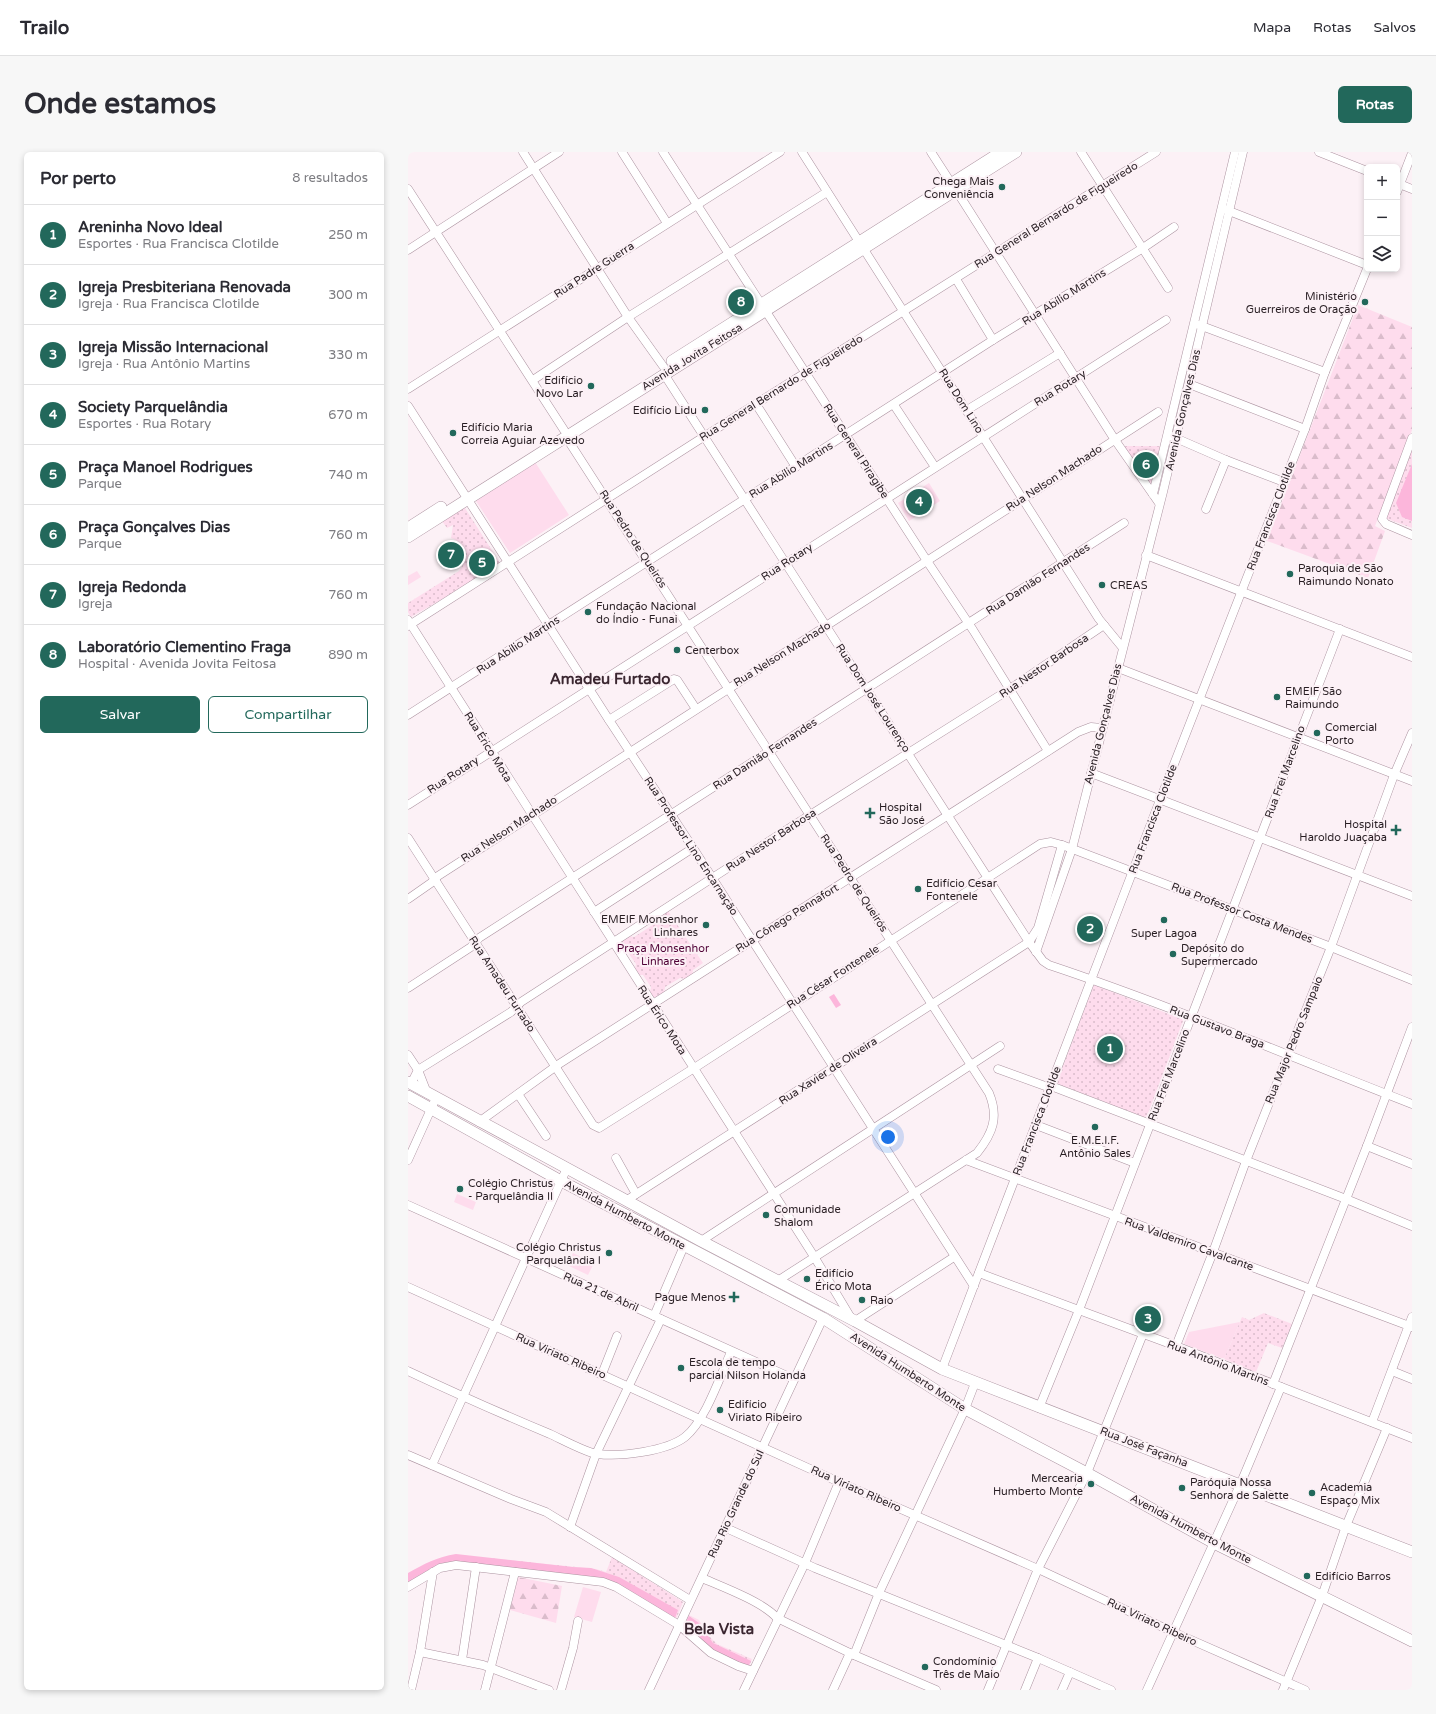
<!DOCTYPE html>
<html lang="pt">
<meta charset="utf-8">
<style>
body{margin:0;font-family:"Varela Round",sans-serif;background:#f7f7f7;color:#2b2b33}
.controls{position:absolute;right:12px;top:12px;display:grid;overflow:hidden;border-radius:6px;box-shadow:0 2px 6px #0003}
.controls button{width:36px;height:36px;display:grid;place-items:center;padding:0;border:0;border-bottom:1px solid #e1e1e2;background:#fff;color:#2b2b33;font:20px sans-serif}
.you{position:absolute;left:480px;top:985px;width:14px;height:14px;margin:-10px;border:3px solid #fff;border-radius:50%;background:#1a73e8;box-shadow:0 0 0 6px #1a73e833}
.badge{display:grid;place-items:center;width:26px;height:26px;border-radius:50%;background:#22685b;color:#fff;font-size:13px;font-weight:700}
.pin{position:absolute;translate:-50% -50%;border:2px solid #fff;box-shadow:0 1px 4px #0006}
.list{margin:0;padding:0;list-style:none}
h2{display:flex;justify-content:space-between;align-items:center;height:52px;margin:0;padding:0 16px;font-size:17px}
h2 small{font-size:13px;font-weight:400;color:#7c7c81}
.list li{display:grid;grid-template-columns:26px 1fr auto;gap:12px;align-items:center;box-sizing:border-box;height:60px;padding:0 16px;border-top:1px solid #e1e1e2}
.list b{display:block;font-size:15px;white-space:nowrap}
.list p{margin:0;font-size:13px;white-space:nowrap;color:#7c7c81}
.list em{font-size:13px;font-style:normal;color:#7c7c81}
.actions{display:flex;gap:8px;padding:12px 16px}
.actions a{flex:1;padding:9px 0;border:1px solid #22685b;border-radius:6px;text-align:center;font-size:14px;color:#22685b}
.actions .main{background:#22685b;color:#fff}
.icon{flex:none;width:22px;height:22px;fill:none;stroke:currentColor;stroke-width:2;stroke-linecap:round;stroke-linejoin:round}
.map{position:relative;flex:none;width:1004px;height:1538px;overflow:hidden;border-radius:6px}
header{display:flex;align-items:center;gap:24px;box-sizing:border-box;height:56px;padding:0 20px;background:#fff;border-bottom:1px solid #e1e1e2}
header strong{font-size:19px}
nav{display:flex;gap:22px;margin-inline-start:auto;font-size:14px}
.intro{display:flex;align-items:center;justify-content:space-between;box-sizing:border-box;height:96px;padding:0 24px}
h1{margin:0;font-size:28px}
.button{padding:10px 18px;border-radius:6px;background:#22685b;color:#fff;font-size:14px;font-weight:700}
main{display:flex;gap:24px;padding:0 24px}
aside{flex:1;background:#fff;border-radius:6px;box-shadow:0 2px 6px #0003}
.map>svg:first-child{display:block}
.green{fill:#fedced}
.forest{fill:url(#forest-firs)}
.park{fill:url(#park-dots)}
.water{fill:#fcb6db}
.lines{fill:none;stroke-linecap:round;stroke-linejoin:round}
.minor-casing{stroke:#ac93a0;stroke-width:9}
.major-casing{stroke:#ac93a0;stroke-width:12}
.minor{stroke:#fff;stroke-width:8}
.major{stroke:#fff;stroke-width:11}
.poi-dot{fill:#22685b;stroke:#fcf1f6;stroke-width:1.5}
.labels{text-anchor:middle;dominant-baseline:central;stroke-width:4;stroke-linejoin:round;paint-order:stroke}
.poi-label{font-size:11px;fill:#271d22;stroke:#fcf1f6;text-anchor:start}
.street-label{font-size:11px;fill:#271d22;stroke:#fcf1f6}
.park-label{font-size:11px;fill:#4e0135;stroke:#fcf1f6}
.district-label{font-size:15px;font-weight:bold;fill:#3a2630;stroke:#fcf1f6}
</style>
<header>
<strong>Trailo</strong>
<nav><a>Mapa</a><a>Rotas</a><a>Salvos</a></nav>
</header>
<div class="intro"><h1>Onde estamos</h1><a class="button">Rotas</a></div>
<main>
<aside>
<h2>Por perto<small>8 resultados</small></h2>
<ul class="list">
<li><span class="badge">1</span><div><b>Areninha Novo Ideal</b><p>Esportes · Rua Francisca Clotilde</p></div><em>250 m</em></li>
<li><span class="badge">2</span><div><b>Igreja Presbiteriana Renovada</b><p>Igreja · Rua Francisca Clotilde</p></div><em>300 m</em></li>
<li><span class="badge">3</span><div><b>Igreja Missão Internacional</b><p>Igreja · Rua Antônio Martins</p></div><em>330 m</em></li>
<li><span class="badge">4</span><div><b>Society Parquelândia</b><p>Esportes · Rua Rotary</p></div><em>670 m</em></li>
<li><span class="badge">5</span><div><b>Praça Manoel Rodrigues</b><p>Parque</p></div><em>740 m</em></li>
<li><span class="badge">6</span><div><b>Praça Gonçalves Dias</b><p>Parque</p></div><em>760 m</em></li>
<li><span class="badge">7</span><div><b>Igreja Redonda</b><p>Igreja</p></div><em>760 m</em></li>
<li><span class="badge">8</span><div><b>Laboratório Clementino Fraga</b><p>Hospital · Avenida Jovita Feitosa</p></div><em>890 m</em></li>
</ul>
<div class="actions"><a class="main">Salvar</a><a>Compartilhar</a></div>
</aside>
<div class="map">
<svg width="1004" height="1538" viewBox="0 0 1004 1538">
<defs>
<pattern id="forest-firs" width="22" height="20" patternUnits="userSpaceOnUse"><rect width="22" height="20" fill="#fedced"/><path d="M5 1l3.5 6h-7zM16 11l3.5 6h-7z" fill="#dabccb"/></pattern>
<pattern id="park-dots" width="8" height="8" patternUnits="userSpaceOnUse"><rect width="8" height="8" fill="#fedced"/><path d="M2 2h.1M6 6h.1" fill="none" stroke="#dabccb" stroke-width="1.8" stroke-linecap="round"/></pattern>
</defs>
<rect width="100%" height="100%" fill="#fcf1f6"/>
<!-- green -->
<g class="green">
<path d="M127 310 161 363 102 401 68 349Z"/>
<path d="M521 331 532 349 501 369 490 351Z"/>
<path d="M9 419 13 425 0 433V424Z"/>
<path d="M49 1042 68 1050 65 1058 46 1050Z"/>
<path d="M165 1101 186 1111 180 1123 159 1113Z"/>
<path d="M834 1165 816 1207 776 1192 781 1180 832 1170Z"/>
<path d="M175 1435 193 1440 184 1470 166 1465Z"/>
</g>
<!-- forest -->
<g class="forest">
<path d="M950 153 1004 175V278L967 374 977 379 960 426 859 389Z"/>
<path d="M110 1425 154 1434 148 1471 102 1458Z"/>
</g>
<!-- park -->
<g class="park">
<path d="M716 294H752L743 332 740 333Z"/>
<path d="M1004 298V376L977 366Z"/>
<path d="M54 356H57L92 411 43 442 3 465 0 460V451L51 419C61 407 58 391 43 386L45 373 39 376 34 369Z"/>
<path d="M260 759 295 811 285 818 284 824 278 827 272 826 257 835 256 841 251 845H245L242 840 243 835 235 823H231L227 817 228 812 219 799 215 798 212 790 221 784 226 785 254 767V762Z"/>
<path d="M686 833 774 867 775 869 739 964 736 965 650 932 649 930Z"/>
<path d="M856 1161 884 1172 874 1196 860 1191 848 1220 816 1207 834 1165 841 1168Z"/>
<path d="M204 1405 275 1450 267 1470 205 1434 41 1414 0 1435V1423L20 1412 81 1406 188 1417 198 1420Z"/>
<path d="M279 1462 291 1468 301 1484 309 1492 344 1507 339 1521 297 1501 272 1480Z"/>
</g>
<!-- water -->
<g class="water">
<path d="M1004 312V369L994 365 988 351Z"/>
<path d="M426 842 433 853 428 856 421 845Z"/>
<path d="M48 1402 164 1415 183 1416 211 1425 270 1458 267 1466 200 1428 56 1410 33 1411 0 1430V1421C16 1412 29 1405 48 1402Z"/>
<path d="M281 1464 291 1471 305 1491 341 1508 343 1509 340 1515C324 1508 307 1502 294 1489 289 1483 285 1474 277 1472Z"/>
</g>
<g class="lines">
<!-- minor casing -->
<g class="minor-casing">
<g id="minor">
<path d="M115 0 220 165 255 214"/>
<path d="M214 0 259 71"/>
<path d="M255 0 519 409 565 478 640 599"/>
<path d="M394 0 691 467 714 495"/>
<path d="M523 0 543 31"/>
<path d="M673 0 760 136"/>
<path d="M911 0 959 19"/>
<path d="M989 31 1004 37"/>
<path d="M0 37 156 278"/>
<path d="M548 38 707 288 751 351"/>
<path d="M989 40 1004 1"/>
<path d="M816 57 959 113"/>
<path d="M0 98 151 0"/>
<path d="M548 127 585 188"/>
<path d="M791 173 917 220"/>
<path d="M256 222 621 790 635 809 641 813C764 854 883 905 1004 952"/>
<path d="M125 228 220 165 419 40"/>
<path d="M781 232 897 277"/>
<path d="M0 237 372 0"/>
<path d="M348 252 388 315"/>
<path d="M486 253 527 315"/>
<path d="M0 254 201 568 285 696 566 1134"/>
<path d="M559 258 652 201"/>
<path d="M763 284 818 308 876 330"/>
<path d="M158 285 581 941C591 965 585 981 569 1001L371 1128"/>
<path d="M1004 286 974 367 978 372 1004 383"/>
<path d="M745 342 827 0"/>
<path d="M798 357 818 308"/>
<path d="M738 403 1004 505"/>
<path d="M0 468 407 1106 443 1166"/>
<path d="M0 474 297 284 748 0"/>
<path d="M710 516 1004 629"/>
<path d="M0 563 585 188 735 96 766 75"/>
<path d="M201 568 266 527 269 528 288 557"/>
<path d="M683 621 1004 744"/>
<path d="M0 653 758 168"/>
<path d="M0 686 185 973 191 976 291 913 632 692 643 690 654 693 923 795 1004 828"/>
<path d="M0 747 23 731 30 724C270 569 510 415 750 260"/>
<path d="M186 760 285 696"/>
<path d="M628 800 664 697 755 340 835 0"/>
<path d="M0 836 63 795 71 786 716 371"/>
<path d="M0 903 10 918 19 941"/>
<path d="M590 917 637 934H643L938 1047 1004 1074"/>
<path d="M3 932 10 918 103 860 113 850 383 675 602 537 696 473"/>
<path d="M110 942 138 984"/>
<path d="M71 970 151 912 670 580 683 575 694 576"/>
<path d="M628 973 727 1011"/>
<path d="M959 994 1004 1012"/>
<path d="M208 1006 228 1042"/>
<path d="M0 1008 28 946"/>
<path d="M558 1008 1004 1175"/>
<path d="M219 1048 621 790 630 776 654 693"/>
<path d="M0 1053 386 1227"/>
<path d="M293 1089 592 894"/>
<path d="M571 1121 768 1194 1004 1286"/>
<path d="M0 1135 431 1330 630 1417 765 1480 897 1538"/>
<path d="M246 1164 276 1094"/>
<path d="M447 1169 546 1105"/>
<path d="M768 1194 805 1100 838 1009 923 795 986 623 1004 581"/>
<path d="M534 1217 752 648 897 277 917 220 959 117"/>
<path d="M0 1219C47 1241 94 1262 142 1282 153 1287 179 1301 189 1302 213 1305 259 1299 277 1285 298 1268 312 1224 323 1200"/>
<path d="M984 1219 1004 1227"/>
<path d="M194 1222 209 1184"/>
<path d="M865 1232 959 994 1004 875"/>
<path d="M631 1256 671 1158 932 477"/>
<path d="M964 1270 1004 1165"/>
<path d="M0 1303 103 1347 138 1360 282 1448"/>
<path d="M24 1313 159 1016"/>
<path d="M162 1375 188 1302 253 1167"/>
<path d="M318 1376 407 1416 630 1506 703 1538"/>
<path d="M294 1426C315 1435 355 1450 369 1466L446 1503 528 1538"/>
<path d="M0 1435 32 1416 48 1413 195 1430 208 1435 271 1473 303 1501 330 1514 345 1519"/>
<path d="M12 1500 75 1513 141 1538"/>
<path d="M446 1503 471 1441 557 1257 567 1231"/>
<path d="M54 1508 68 1415"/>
<path d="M3 1538 12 1500 25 1420"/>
<path d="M77 1538 107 1420"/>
<path d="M153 1538 165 1496 170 1469"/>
<path d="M241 1538 415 1166"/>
<path d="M336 1538 397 1411 431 1330"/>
<path d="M425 1538 442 1501"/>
<path d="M580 1538 630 1417 679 1321 735 1182"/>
<path d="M617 1538 630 1506"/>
<path d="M654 1538 662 1520"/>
<path d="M739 1538 832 1333 873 1235"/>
<path d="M875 1538 914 1444 938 1374 979 1276"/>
</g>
</g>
<!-- major casing -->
<g class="major-casing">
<g id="major">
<path d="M264 209 593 0"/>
<path d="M0 376 33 355"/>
<path d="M0 385 608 0"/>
<path d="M0 930 293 1089 447 1169 534 1217 1004 1400"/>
<path d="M0 944 153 1029 415 1166 557 1257 679 1321 806 1391 1004 1489"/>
</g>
</g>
<!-- minor -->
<use href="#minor" class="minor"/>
<!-- major -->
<use href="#major" class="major"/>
</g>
<!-- markers -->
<g class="poi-dot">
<circle cx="594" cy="35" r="4"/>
<circle cx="957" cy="150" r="4"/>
<circle cx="183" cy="234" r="4"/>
<circle cx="297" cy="258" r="4"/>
<circle cx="45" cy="281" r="4"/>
<circle cx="882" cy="422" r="4"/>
<circle cx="694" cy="433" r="4"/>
<circle cx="180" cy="460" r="4"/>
<circle cx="269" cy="498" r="4"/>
<circle cx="869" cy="545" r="4"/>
<circle cx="909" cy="581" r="4"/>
<path d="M460 655h4v4h4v4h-4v4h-4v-4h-4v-4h4z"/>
<path d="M986 672h4v4h4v4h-4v4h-4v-4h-4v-4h4z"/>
<circle cx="510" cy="737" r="4"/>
<circle cx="756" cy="768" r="4"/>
<circle cx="298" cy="773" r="4"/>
<circle cx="765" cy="802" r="4"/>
<circle cx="687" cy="975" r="4"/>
<circle cx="52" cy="1037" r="4"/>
<circle cx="358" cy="1063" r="4"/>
<circle cx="201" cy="1101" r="4"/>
<circle cx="399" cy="1127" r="4"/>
<path d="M324 1139h4v4h4v4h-4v4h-4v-4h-4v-4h4z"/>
<circle cx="454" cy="1148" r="4"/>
<circle cx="273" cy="1216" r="4"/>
<circle cx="312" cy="1258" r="4"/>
<circle cx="683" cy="1332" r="4"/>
<circle cx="774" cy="1336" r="4"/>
<circle cx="904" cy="1341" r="4"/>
<circle cx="899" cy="1424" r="4"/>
<circle cx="517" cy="1515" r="4"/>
</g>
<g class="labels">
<!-- poi labels -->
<g class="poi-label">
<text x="586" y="29" text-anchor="end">Chega Mais<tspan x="586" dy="13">Conveniência</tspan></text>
<text x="949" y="144" text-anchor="end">Ministério<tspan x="949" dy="13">Guerreiros de Oração</tspan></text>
<text x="175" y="228" text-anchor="end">Edifício<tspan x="175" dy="13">Novo Lar</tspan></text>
<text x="289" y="258" text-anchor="end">Edifício Lidu</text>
<text x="53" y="275">Edifício Maria<tspan x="53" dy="13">Correia Aguiar Azevedo</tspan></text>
<text x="890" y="416">Paroquia de São<tspan x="890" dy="13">Raimundo Nonato</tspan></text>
<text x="702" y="433">CREAS</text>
<text x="188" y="454">Fundação Nacional<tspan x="188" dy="13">do Índio - Funai</tspan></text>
<text x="277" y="498">Centerbox</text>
<text x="877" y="539">EMEIF São<tspan x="877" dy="13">Raimundo</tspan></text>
<text x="917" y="575">Comercial<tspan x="917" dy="13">Porto</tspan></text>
<text x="471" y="655">Hospital<tspan x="471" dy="13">São José</tspan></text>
<text x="979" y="672" text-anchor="end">Hospital<tspan x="979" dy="13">Haroldo Juaçaba</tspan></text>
<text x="518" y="731">Edifício Cesar<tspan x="518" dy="13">Fontenele</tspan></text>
<text x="290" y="767" text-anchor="end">EMEIF Monsenhor<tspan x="290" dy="13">Linhares</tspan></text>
<text x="756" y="781" text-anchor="middle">Super Lagoa</text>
<text x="773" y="796">Depósito do<tspan x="773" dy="13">Supermercado</tspan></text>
<text x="687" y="988" text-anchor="middle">E.M.E.I.F.<tspan x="687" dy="13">Antônio Sales</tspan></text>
<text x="60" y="1031">Colégio Christus<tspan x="60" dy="13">- Parquelândia II</tspan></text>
<text x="366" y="1057">Comunidade<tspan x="366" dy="13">Shalom</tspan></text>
<text x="193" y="1095" text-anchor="end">Colégio Christus<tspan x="193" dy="13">Parquelândia I</tspan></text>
<text x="407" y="1121">Edifício<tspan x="407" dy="13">Érico Mota</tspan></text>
<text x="318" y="1145" text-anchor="end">Pague Menos</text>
<text x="462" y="1148">Raio</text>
<text x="281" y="1210">Escola de tempo<tspan x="281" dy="13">parcial Nilson Holanda</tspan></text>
<text x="320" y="1252">Edifício<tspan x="320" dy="13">Viriato Ribeiro</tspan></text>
<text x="675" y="1326" text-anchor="end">Mercearia<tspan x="675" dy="13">Humberto Monte</tspan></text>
<text x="782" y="1330">Paróquia Nossa<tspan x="782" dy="13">Senhora de Salette</tspan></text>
<text x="912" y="1335">Academia<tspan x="912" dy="13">Espaço Mix</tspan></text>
<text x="907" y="1424">Edifício Barros</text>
<text x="525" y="1509">Condomínio<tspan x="525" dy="13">Três de Maio</tspan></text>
</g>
<!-- street labels -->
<g class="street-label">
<text transform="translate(648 63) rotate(-32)">Rua General Bernardo de Figueiredo</text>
<text transform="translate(186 118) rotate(-33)">Rua Padre Guerra</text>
<text transform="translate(656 145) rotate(-32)">Rua Abílio Martins</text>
<text transform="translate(284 205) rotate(-32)">Avenida Jovita Feitosa</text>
<text transform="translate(373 236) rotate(-32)">Rua General Bernardo de Figueiredo</text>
<text transform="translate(652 236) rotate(-32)">Rua Rotary</text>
<text transform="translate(553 249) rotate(58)">Rua Dom Lino</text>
<text transform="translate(775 258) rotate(-77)">Avenida Gonçalves Dias</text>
<text transform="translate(448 299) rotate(57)">Rua General Piragibe</text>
<text transform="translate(383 318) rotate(-32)">Rua Abílio Martins</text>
<text transform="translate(646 326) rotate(-33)">Rua Nelson Machado</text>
<text transform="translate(863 364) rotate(-69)">Rua Francisca Clotilde</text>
<text transform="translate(225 387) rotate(57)">Rua Pedro de Queirós</text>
<text transform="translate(379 410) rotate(-33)">Rua Rotary</text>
<text transform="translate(630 427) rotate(-33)">Rua Damião Fernandes</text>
<text transform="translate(110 493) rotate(-33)">Rua Abílio Martins</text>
<text transform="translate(374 502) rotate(-32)">Rua Nelson Machado</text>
<text transform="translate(636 514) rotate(-34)">Rua Nestor Barbosa</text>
<text transform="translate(465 546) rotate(57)">Rua Dom José Lourenço</text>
<text transform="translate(695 572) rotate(-76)">Avenida Gonçalves Dias</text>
<text transform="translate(80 595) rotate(58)">Rua Érico Mota</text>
<text transform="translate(357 602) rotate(-33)">Rua Damião Fernandes</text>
<text transform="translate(877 620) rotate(-70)">Rua Frei Marcelino</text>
<text transform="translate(45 623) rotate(-33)">Rua Rotary</text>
<text transform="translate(745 667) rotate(-69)">Rua Francisca Clotilde</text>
<text transform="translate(101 677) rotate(-33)">Rua Nelson Machado</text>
<text transform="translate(363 688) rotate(-33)">Rua Nestor Barbosa</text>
<text transform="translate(283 694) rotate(57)">Rua Professor Lino Encarnação</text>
<text transform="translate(446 731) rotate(57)">Rua Pedro de Queirós</text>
<text transform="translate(834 761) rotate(21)">Rua Professor Costa Mendes</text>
<text transform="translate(379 766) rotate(-32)">Rua Cônego Pennafort</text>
<text transform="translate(425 825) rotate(-33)">Rua César Fontenele</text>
<text transform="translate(94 832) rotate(57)">Rua Amadeu Furtado</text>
<text transform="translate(254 868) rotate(57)">Rua Érico Mota</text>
<text transform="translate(809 875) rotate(21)">Rua Gustavo Braga</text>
<text transform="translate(886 888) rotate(-68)">Rua Major Pedro Sampaio</text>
<text transform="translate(420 919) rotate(-33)">Rua Xavier de Oliveira</text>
<text transform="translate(761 923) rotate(-69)">Rua Frei Marcelino</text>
<text transform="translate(629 969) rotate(-69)">Rua Francisca Clotilde</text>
<text transform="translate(217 1063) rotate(28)">Avenida Humberto Monte</text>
<text transform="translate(781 1092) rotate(20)">Rua Valdemiro Cavalcante</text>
<text transform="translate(193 1140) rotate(24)">Rua 21 de Abril</text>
<text transform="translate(153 1204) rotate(24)">Rua Viriato Ribeiro</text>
<text transform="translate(810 1211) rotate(21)">Rua Antônio Martins</text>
<text transform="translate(500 1220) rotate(33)">Avenida Humberto Monte</text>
<text transform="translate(736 1295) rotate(21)">Rua José Façanha</text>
<text transform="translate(448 1337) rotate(24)">Rua Viriato Ribeiro</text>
<text transform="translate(328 1352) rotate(-65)">Rua Rio Grande do Sul</text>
<text transform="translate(783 1377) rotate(28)">Avenida Humberto Monte</text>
<text transform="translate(744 1470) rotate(25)">Rua Viriato Ribeiro</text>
</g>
<!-- park labels -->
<g class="park-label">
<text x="255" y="796">Praça Monsenhor<tspan x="255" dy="13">Linhares</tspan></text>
</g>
<!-- district labels -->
<g class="district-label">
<text x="202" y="527">Amadeu Furtado</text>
<text x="311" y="1477">Bela Vista</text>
</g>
</g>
</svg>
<div class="controls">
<button>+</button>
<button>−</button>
<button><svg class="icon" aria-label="layers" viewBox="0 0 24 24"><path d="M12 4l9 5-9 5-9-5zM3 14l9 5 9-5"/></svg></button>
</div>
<div class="you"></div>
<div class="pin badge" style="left:702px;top:897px">1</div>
<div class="pin badge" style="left:682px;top:777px">2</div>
<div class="pin badge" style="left:740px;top:1167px">3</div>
<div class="pin badge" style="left:511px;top:350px">4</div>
<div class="pin badge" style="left:74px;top:411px">5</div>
<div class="pin badge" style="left:738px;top:313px">6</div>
<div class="pin badge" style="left:43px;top:403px">7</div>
<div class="pin badge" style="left:333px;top:150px">8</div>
</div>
</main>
